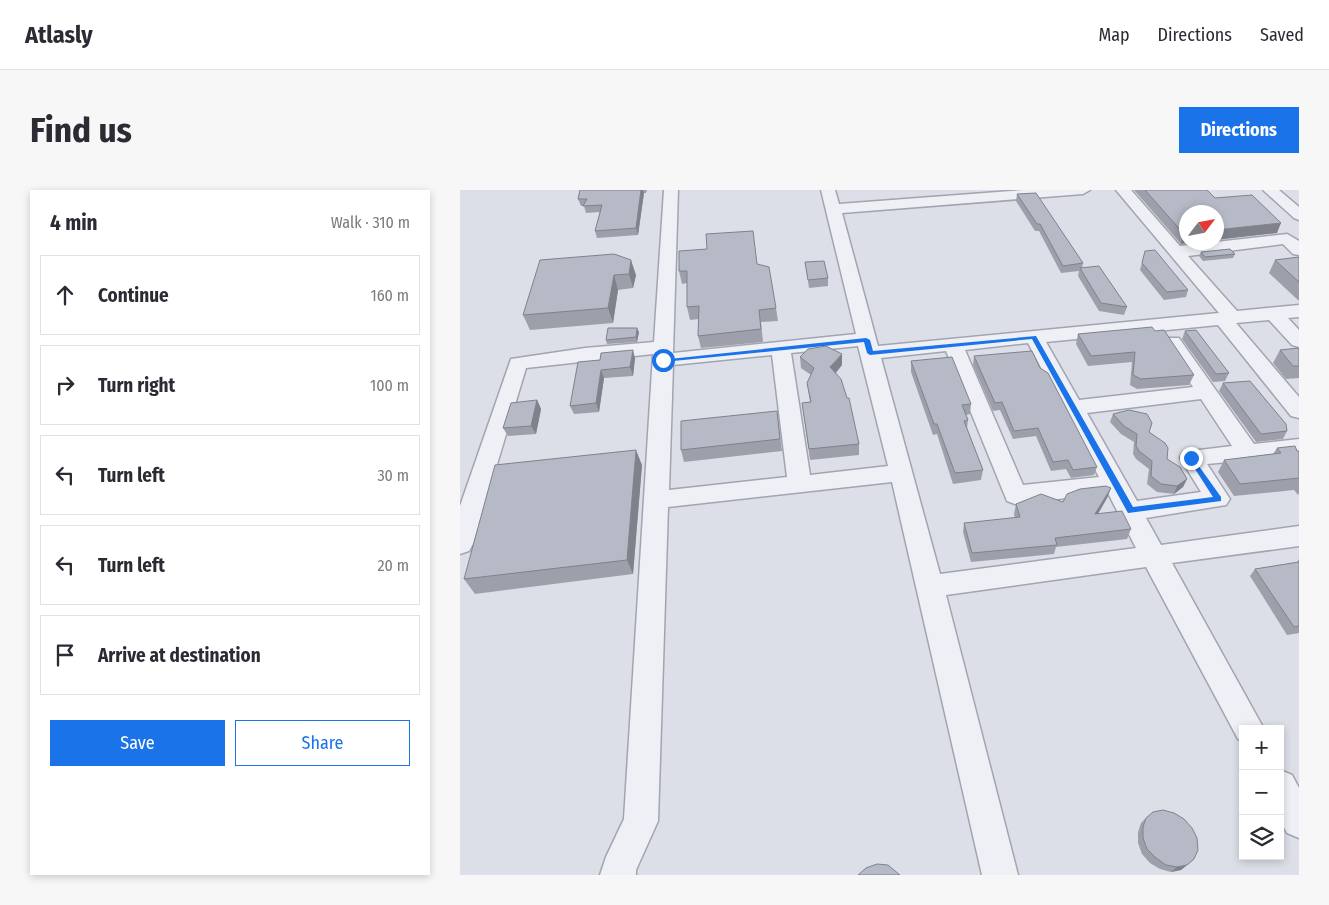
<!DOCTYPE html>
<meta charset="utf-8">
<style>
body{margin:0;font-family:"Fira Sans Condensed",sans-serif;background:#f7f7f7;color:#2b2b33}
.controls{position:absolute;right:15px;bottom:15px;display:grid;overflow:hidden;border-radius:0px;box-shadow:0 2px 8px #0003}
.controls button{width:45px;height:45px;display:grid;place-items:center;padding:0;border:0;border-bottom:1px solid #e1e1e2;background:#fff;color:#2b2b33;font:25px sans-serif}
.compass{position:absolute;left:719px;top:15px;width:45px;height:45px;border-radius:50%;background:#fff;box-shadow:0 2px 8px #0003;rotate:58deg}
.stop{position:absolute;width:15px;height:15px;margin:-11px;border:4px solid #1a73e8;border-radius:50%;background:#fff}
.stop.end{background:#1a73e8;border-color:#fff;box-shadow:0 1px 5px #0008}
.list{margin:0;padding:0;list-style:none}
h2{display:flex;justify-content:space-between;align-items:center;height:65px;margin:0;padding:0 20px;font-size:21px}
h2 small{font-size:16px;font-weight:400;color:#7c7c81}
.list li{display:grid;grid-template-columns:32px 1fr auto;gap:15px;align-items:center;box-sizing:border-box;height:80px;margin:0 10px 10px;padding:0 10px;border:1px solid #e1e1e2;border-radius:0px}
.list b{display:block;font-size:19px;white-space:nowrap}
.list em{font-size:16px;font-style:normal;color:#7c7c81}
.actions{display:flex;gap:10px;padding:15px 20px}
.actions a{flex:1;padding:11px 0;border:1px solid #1a73e8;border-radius:0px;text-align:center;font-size:18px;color:#1a73e8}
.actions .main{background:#1a73e8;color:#fff}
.icon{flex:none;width:28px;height:28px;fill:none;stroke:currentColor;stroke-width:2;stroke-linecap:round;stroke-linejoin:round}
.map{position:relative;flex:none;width:839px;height:685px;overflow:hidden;border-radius:0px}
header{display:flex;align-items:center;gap:30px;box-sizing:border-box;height:70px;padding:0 25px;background:#fff;border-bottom:1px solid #e1e1e2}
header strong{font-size:24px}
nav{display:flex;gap:28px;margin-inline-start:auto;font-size:18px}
.intro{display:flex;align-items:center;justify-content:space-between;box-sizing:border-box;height:120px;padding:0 30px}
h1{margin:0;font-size:35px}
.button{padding:12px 22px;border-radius:0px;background:#1a73e8;color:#fff;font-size:18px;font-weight:700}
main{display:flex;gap:30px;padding:0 30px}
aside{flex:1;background:#fff;border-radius:0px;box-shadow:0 2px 8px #0003}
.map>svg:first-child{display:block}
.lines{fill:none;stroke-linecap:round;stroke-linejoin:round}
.minor-casing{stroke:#a1a5b1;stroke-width:3}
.minor{fill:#eff0f5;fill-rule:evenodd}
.wall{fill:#9da0ab}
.shaded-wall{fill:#7f828b}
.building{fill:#b6bac7;stroke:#7f828b}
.route{fill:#1a73e8}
</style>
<header>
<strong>Atlasly</strong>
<nav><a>Map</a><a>Directions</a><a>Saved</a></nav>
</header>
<div class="intro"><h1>Find us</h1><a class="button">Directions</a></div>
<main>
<aside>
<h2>4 min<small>Walk · 310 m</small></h2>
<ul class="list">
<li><svg class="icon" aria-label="ahead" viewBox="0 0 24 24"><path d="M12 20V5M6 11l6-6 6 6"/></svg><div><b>Continue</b></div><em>160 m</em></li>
<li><svg class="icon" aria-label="right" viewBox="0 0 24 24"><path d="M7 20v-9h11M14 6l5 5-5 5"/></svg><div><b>Turn right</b></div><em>100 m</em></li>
<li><svg class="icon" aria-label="left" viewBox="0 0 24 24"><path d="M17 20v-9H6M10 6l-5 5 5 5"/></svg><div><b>Turn left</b></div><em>30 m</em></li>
<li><svg class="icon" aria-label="left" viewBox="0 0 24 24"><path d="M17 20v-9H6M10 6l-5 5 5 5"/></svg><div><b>Turn left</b></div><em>20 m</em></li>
<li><svg class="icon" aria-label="arrive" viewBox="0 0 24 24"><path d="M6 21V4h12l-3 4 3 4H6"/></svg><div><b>Arrive at destination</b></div></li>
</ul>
<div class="actions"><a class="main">Save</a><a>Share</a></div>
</aside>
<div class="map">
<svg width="839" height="685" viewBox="0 0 839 685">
<rect width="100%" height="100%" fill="#dcdfe7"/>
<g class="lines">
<!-- minor casing -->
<g class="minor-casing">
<g id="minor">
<path d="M204 0H218L213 163 396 144 361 0H375L379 14 564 0H630L623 4 382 23 418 156 759 123 656 0H671L720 56 827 44 839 51V65L833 64 823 54 728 66 777 121 839 115V127L828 128 839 140V157L832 155 809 130 776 133 839 207V228L831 226 758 135 586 152 619 210 733 197 702 152 705 148H719L794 254 839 249V265L747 274 770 309 766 315 686 328 701 355 839 336V356L712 373 804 539H783V551L778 549 686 377 486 405 558 685H522L432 292 208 317 198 631 176 680V685H140L146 667 164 629 193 164 66 178 13 354 9 361 0 364V316L51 169 125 158 194 152ZM568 153 639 287 563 295 505 160ZM398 156 428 276 350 285 331 163ZM486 161 547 311 555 314 648 303 676 358 480 384 421 168ZM312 165 327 287 209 300 213 175ZM741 209 772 256 723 262 720 268 741 302 677 311 627 223Z"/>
<path d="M803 0H819L839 17V30L834 28Z"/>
<path d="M820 580 832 585 839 598V648L827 643 820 630Z"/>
</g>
</g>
<!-- minor -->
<use href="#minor" class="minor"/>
</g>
<!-- wall -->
<g class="wall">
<path d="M120 0H187L186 3H184L178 45 137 48 135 41 140 22 126 23 124 16H121L118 9Z"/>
<path d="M674 0H747L755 8 817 43 726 52 721 54Z"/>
<path d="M557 4 623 73 622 78 667 117 664 125 639 121 618 86 619 81 601 83 579 41H575L556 11Z"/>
<path d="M685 61 728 100 726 107 704 110 680 80Z"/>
<path d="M741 62 775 64 773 68 743 71 739 66Z"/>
<path d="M154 64 176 85 173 98 158 100 153 133 70 140 63 125Z"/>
<path d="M839 67V111L809 83 815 70Z"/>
<path d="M345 72 368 88V96L349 98Z"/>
<path d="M297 74 316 118 318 131 301 132 303 152 241 158 238 146 239 129 230 130 227 117V93L222 94 219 81Z"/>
<path d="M695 141 734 185 729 195 677 199 670 195 672 172 628 176 616 154 618 144Z"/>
<path d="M725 141 769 183 765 191 753 192 722 149Z"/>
<path d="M179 142 177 152 147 154 146 150Z"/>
<path d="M839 158V188L826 189 813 173 820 160Z"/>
<path d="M514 166 580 178 637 277 634 285 611 288 606 279 591 281 576 246 553 249 540 220 533 221 513 175Z"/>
<path d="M340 167 382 175 376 183 399 254V265L350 270 342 213 350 212 347 193 351 185 341 178Z"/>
<path d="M175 168 173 186 144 188 139 222 114 224 110 216 140 170Z"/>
<path d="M451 171 511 214 510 224 506 225 508 230 507 238 523 280 521 290 493 294 477 244 473 245 451 182Z"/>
<path d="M763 193 827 241 823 249 796 252 759 201Z"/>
<path d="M77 210 81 219 76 244 48 246 43 238Z"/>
<path d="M317 221 322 261 224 272 221 260Z"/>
<path d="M653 224 689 242 707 269 727 289 723 297 714 304 697 302 687 294 689 279 676 269 673 264 674 252 661 244 650 232Z"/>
<path d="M817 258 839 261V303L838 305 834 300 774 306 758 282 764 270 813 264Z"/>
<path d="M182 275 173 384 15 404 4 389Z"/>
<path d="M651 298 647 308 638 324 671 339 667 349 596 357 594 364 511 372 503 342 504 333 555 328 554 324 556 314 603 312Z"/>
<path d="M839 369V443L827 445 790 386 795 379 837 372Z"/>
<path d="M686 628 734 669 721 680 711 682 700 679 690 673 682 664 678 653V642L681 633Z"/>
</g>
<!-- shaded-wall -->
<g class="shaded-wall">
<path d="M181 0H183L184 3 178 45 176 38Z"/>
<path d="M821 33 817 43 756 50V40Z"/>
<path d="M726 43V52H734L721 54 724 44Z"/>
<path d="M171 70 176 85 173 98 169 84Z"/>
<path d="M154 85 158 100 153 133 148 118Z"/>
<path d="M177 138 179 142 177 152 176 147Z"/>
<path d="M173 160 175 168 173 186 170 177Z"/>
<path d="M382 164V175L371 188 370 177Z"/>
<path d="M141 180 144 188 139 222 136 213Z"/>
<path d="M77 210 81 219 76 244 71 236Z"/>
<path d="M176 260 182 275 173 384 167 370Z"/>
<path d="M727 289 723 297 714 304 717 296Z"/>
<path d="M651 298 647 308 632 334 635 324Z"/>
<path d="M727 675 721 680 711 682 717 677Z"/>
</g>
<!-- building -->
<g class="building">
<path d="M120 0H181L176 38 135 41 142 15 123 16 127 9H118Z"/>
<path d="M685 0H747L755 8 792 5 821 33 756 40V22H726V43L724 44Z"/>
<path d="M576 3 623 73 603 76 580 34H577L557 4Z"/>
<path d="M293 41 297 74 309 77 316 118 299 120 301 139 238 146 239 116 227 117V81H219V61L247 59 246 44Z"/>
<path d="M770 59 775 64 745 67 741 62Z"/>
<path d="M695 60 728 100 707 102 682 73 685 61Z"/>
<path d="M154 64 171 70 169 84 154 85 148 118 63 125 80 70Z"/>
<path d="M839 67V92L815 70Z"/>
<path d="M364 71 368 88 348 90 345 72Z"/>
<path d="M639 76 667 117 641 113 620 78Z"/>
<path d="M692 137 695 141 704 140 734 185 681 189 673 185 675 162 631 166 618 144Z"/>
<path d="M148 138H177L176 147 146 150Z"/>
<path d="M736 140 769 183 756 184 725 141Z"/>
<path d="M366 156 382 164 370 177 381 189 387 208H389L399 254 349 259 342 213 351 212 347 193 354 178 340 167 348 159Z"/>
<path d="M839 158V176H833L820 160Z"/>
<path d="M173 160 170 177 141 180 136 213 110 216 118 172 140 170 141 163Z"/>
<path d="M572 161 580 178 588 183 637 277 613 280 608 270 593 272 578 238 554 241 542 212 535 213 514 166Z"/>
<path d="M492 167 511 214 502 215 508 230 504 231 523 280 495 283 477 234H474L451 171Z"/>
<path d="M790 191 826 234 827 241 801 244 763 193Z"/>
<path d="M77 210 71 236 43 238 51 213Z"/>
<path d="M669 220 687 224 692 233 689 242 705 253 708 258 707 269 720 277 727 289 717 296 701 294 691 286 692 271 679 261 676 256 677 244 664 236 653 224Z"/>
<path d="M317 221 320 249 221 260V231Z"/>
<path d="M835 256 837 261H839V288L780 294 764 270 821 263 817 258Z"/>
<path d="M176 260 167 370 4 389 35 275Z"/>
<path d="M646 296 651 298 635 324 662 321 671 339 595 348 597 355 512 363 504 333 560 327 556 314 581 304 603 312 607 304 620 299Z"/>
<path d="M839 372V436L834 437 795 379Z"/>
<path d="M703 620 714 623 724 629 732 638 737 648 738 660 734 669 727 675 717 677 706 675 696 668 687 659 683 648V637L686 628 693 622Z"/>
<path d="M417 674 428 675 440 685H398L406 678Z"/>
</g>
<!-- route -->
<path class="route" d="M576 146 673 317 753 307 728 268 731 265 761 307V311L668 323 572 149 410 165 407 163 404 152 203 172 200 170 406 148 410 150 413 161Z"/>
</svg>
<div class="controls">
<button>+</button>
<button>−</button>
<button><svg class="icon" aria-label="layers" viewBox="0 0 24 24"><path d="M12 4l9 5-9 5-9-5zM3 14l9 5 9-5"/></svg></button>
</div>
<svg class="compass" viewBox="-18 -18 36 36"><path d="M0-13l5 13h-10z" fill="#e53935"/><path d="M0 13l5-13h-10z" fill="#7c7c81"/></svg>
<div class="stop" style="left:203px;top:170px"></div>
<div class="stop end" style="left:731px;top:268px"></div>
</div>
</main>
